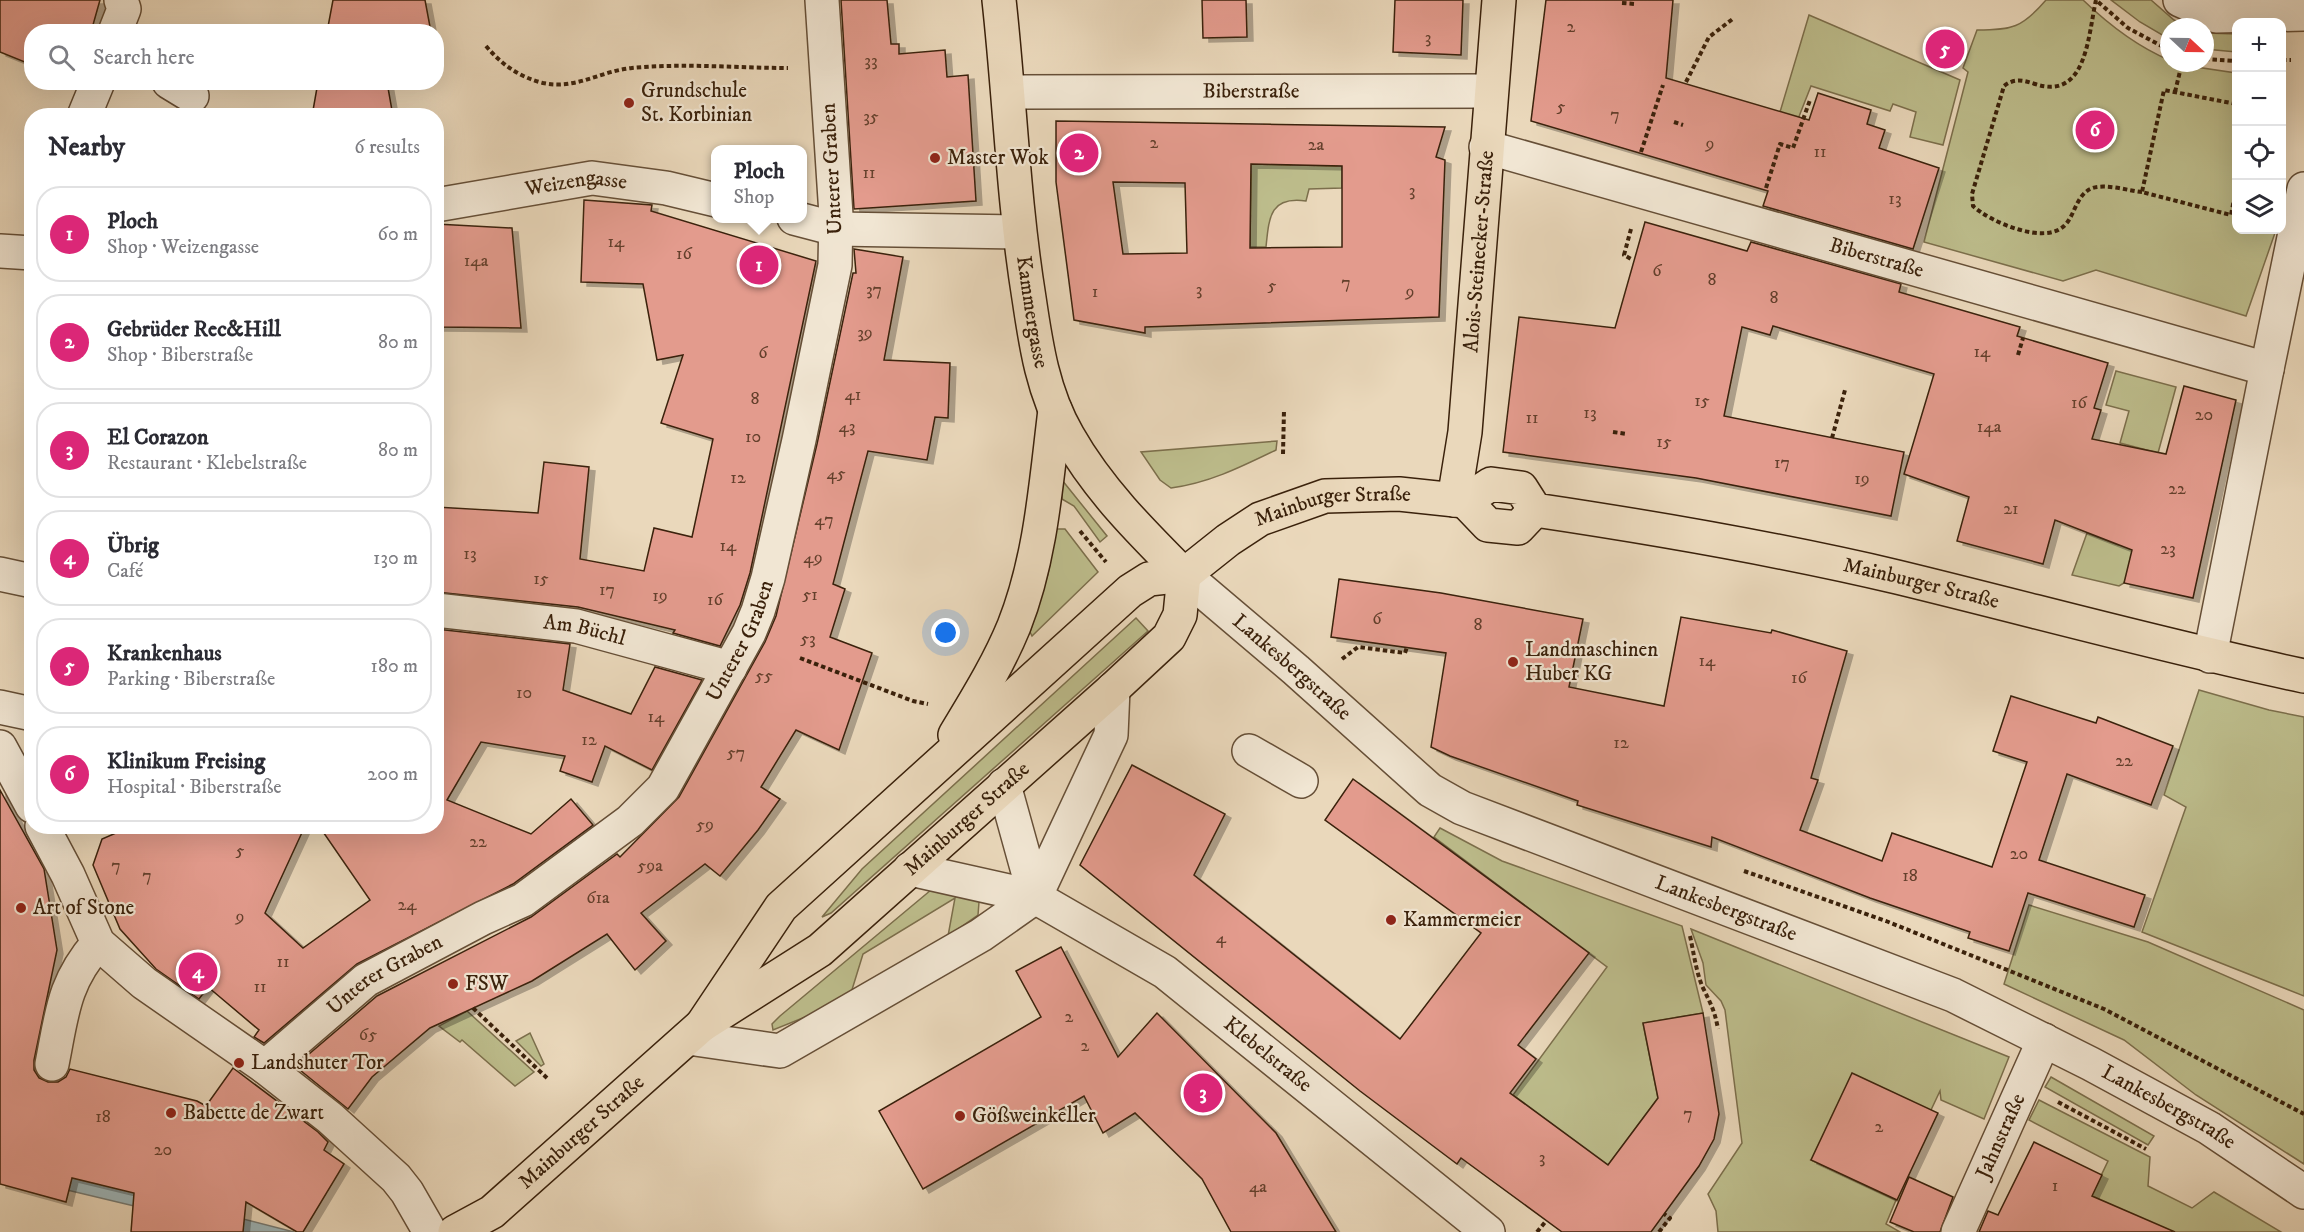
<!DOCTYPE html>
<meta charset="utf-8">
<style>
body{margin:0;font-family:"IM FELL DW Pica",serif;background:#f7f7f7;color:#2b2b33}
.controls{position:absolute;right:18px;top:18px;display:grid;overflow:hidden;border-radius:12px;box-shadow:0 6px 24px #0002}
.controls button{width:54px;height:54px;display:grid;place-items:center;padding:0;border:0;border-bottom:2px solid #e1e1e2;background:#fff;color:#2b2b33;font:30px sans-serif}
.compass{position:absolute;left:2160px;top:18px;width:54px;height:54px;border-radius:50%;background:#fff;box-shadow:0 6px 24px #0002;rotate:112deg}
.you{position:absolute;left:946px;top:633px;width:21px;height:21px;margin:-15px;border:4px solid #fff;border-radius:50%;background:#1a73e8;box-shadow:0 0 0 9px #1a73e833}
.badge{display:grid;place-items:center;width:39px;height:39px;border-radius:50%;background:#db2777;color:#fff;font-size:20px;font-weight:700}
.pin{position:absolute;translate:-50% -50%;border:3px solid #fff;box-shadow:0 2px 6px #0006}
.popup{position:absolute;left:711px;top:145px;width:96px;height:78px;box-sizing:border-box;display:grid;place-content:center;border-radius:12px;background:#fff;filter:drop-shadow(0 2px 4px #0005);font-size:20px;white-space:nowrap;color:#7c7c81}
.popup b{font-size:22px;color:#2b2b33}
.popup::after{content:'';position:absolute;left:50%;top:100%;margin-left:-12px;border:12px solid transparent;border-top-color:#fff}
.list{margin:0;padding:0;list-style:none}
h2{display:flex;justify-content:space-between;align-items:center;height:78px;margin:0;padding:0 24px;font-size:26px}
h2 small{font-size:20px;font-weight:400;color:#7c7c81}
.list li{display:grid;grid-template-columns:39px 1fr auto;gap:18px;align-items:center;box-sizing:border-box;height:96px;margin:0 12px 12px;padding:0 12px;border:2px solid #e1e1e2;border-radius:24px}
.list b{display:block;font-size:22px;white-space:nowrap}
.list p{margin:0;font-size:20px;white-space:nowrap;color:#7c7c81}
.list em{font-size:20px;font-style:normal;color:#7c7c81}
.icon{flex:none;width:33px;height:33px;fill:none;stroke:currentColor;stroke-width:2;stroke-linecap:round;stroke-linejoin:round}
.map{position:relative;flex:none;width:2304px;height:1232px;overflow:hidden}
.search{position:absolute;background:#fff;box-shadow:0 6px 24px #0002;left:24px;top:24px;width:420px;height:66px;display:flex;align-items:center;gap:15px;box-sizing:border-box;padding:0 21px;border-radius:24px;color:#7c7c81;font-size:22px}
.panel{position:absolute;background:#fff;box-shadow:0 6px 24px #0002;left:24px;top:108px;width:420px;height:726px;border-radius:24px}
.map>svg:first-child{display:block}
.green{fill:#bdbd8c;stroke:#7c6f4c;stroke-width:1.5}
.water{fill:#9db7bb;stroke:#757b75;stroke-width:1.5}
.building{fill:#e39b8d;stroke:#3a210b;stroke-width:1.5;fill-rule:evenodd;filter:url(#shadow)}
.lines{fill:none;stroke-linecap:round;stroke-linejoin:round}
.minor-casing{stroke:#664f37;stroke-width:36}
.major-casing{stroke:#3a210b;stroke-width:36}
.path{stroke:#3a210b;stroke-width:4;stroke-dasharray:4.5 3;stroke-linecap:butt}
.minor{stroke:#f1e6d3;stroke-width:33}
.major{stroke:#ead8bb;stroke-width:33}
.poi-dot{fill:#8f2418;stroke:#f1e6d3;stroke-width:2}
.labels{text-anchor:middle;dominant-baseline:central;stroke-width:4.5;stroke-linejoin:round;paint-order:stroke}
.number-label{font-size:18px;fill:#64402c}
.poi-label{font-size:21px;fill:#3a210b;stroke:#f1e6d3;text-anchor:start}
.street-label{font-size:21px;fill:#3a210b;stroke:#f1e6d3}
</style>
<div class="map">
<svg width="2304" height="1232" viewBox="0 0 2304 1232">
<defs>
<filter id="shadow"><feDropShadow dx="6" dy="4" stdDeviation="0" flood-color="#0004"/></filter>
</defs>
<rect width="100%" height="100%" fill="#ead8bb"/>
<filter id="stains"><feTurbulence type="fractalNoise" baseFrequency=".00333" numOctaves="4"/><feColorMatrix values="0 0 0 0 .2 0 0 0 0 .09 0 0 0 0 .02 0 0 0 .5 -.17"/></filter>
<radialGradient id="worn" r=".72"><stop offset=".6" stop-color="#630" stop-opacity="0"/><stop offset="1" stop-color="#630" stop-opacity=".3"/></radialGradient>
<!-- green -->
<g class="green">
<path d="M2046 0H2083C2108 24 2136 46 2169 60V63L2236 73V230H2276L2246 316 2096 270 2063 281 1924 242 1968 72 1963 68 1977 30C2012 30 2022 28 2046 0Z"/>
<path d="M2111 0H2151L2174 20 2189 27H2169V39L2140 22Z"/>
<path d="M1809 15 1960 80 1943 145 1910 137 1916 112 1893 104 1890 111 1811 86 1798 119 1780 112Z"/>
<path d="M2205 33 2236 34V52L2205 49Z"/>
<path d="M1251 164 1342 166V188L1309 189 1306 201C1270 196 1269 217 1266 247H1250Z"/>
<path d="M2116 371 2176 387 2158 453 2120 443 2129 411 2106 405Z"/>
<path d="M1277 441 1276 450C1241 467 1209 483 1171 488L1160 480 1141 452Z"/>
<path d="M1062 480 1107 536 1100 542 1074 506 1062 499Z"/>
<path d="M2159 507 2124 583 2119 586 2072 575 2087 533 2118 545Z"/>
<path d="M1056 529H1065L1098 572 1032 636 1030 632 1048 574Z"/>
<path d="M1136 618 1148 631 831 913 822 917 862 869Z"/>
<path d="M2199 690 2269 710 2304 717V996L2142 932 2186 807 2164 795Z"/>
<path d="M1440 828 1502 861 1682 926 1703 1013 1643 1023 1658 1098 1608 1165 1513 1095 1607 967 1434 837Z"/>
<path d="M931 890 973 898 979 902 978 915 948 936 955 898 863 954 851 993 820 1011 773 1030 772 1024 780 1016Z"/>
<path d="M2029 905 2148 942 2304 1010V1164L2196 1095 2124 1040 2004 984Z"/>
<path d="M1691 929 2009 1057 1984 1119 1941 1100 1940 1091 1931 1110 1811 1160 1896 1200 1886 1224 1900 1232H1718L1716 1211 1708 1194 1742 1143 1725 1010 1721 1001 1706 985 1703 963Z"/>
<path d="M467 1011 534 1072 515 1086 462 1040 460 1042 439 1026Z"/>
<path d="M530 1033 544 1064 541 1066 516 1041Z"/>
<path d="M2051 1077 2154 1136 2148 1145 2045 1087Z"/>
<path d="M2039 1100 2150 1157 2148 1186 2192 1208 2214 1192 2281 1232H2074L2108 1161 2029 1120Z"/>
</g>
<!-- water -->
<path class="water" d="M0 1157 294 1232H243L0 1174Z"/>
<!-- building -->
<g class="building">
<path d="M0 0H100L91 32H32V65L0 52Z"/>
<path d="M333 0H425L431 32H327Z"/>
<path d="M841 0H887L891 44H899V54L945 50 947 77 968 75 976 201 854 209Z"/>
<path d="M1202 0H1246L1247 37 1203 38Z"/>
<path d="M1395 0H1463L1461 55 1393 52Z"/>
<path d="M1546 0H1673L1666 78 1809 120 1818 93 1871 110 1867 124 1885 130 1879 148 1939 168 1913 249 1763 206 1768 191 1531 121Z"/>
<path d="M318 82H387L393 116H312Z"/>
<path d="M1056 121 1445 127 1436 157 1445 160 1439 317 1145 327V333L1074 320 1056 182ZM1251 164 1342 166V247L1250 248ZM1113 182 1185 183 1187 253 1123 254Z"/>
<path d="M584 200 652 205 651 211 816 261 750 573 740 605 720 646 673 633 675 630 578 607 436 592V507L538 513 544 462 589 467 580 559 644 571 654 528 692 537 713 439 661 423 683 355 657 360 643 284 581 282Z"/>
<path d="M1645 222 1747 251 1751 242 1901 284 1899 292 2020 327 2017 336 2108 363 2094 408 2101 410 2092 439 2166 454 2184 386 2236 400 2193 598 2124 583 2132 550 2055 520 2043 564 1957 541 1969 497 1904 474 1934 374 1773 326 1770 335 1742 327 1724 416 1904 452 1891 516 1696 478 1503 452 1519 317 1615 328Z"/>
<path d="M436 224 512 228 521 328 436 327Z"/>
<path d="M854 249 903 257 884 360 950 363 948 418 935 417 927 460 868 451 833 584 845 589 830 637 872 653 839 750 796 730 761 787 780 799 758 830 720 876 705 864 641 913 666 941 635 970 607 934 532 981 430 1028 372 1077 348 1109 295 1066 377 996 531 917 617 854 620 857 679 797 765 642 776 616 817 444 853 273H856Z"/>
<path d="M1339 579 1441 593 1583 619 1569 687 1664 706 1681 617 1771 633 1772 630 1847 651 1811 778 1818 780 1800 830 1882 861 1892 833 1992 867 2027 762 1993 751 2011 696 2096 723 2098 717 2173 746 2151 805 2067 774 2039 860 2145 895 2134 927 2028 893 2009 951 1968 938 1970 932 1870 898 1712 837 1711 847 1577 805 1578 801 1450 756 1431 747 1446 653 1331 637Z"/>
<path d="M436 629 570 644 563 690 631 714 655 667 702 680 652 770 605 746 592 782 560 771 565 756 481 742 447 800 531 834 571 799 593 825 513 884 357 964 264 1043 254 1037 259 1030 208 987 199 999 156 969 120 929 93 865 102 839 132 826H305L265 913 303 948 370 900 319 826H436Z"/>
<path d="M1132 765 1225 814 1194 875 1400 1039 1481 933 1325 820 1353 779 1589 953 1518 1045 1536 1059 1510 1093 1608 1165 1658 1098 1643 1023 1703 1013 1719 1114 1714 1139 1699 1166 1651 1232H1562L1461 1158 1457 1164 1360 1091 1080 865Z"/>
<path d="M0 790 44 869 57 950 34 1060V1070L39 1078 48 1082H58L66 1077 70 1069 197 1101 206 1106 233 1068 318 1132 328 1142 324 1150 344 1164 303 1232H297L246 1202 243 1232H131L134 1193 72 1178 66 1202 0 1184Z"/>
<path d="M1061 947 1118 1057 1157 1013 1276 1133 1336 1232H1231L1202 1179 1135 1113 1103 1133 1084 1096 923 1189 879 1111 1041 1017 1016 971Z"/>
<path d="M1852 1073 1938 1113 1897 1200 1811 1160Z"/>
<path d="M2034 1142 2102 1175 2092 1196 2175 1232H1979L1988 1211 1998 1215Z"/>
<path d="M1909 1177 1953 1197 1940 1232H1914L1890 1222Z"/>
</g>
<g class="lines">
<!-- minor casing -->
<g class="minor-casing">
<g id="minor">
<path d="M2180 0 2216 16 2304 14"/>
<path d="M115 32 124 9 121 0"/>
<path d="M169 82 192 96"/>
<path id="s1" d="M1009 92 1490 91"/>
<path d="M84 116 98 82"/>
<path id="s2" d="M1486 147 2267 369 2210 656"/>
<path id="s3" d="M436 205 592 178 666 188 716 200"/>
<path d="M794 218 836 229 1018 232"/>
<path d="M0 251 32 253"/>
<path d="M2267 369 2304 189"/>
<path d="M0 574 32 581"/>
<path id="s4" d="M1184 575 1296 670 1430 790 1462 808 1953 995 2091 1064 2209 1128 2304 1192"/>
<path id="s5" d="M436 610 576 626 730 668"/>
<path d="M0 707 32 714"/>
<path d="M0 747 32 806"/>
<path d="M1249 751 1301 781"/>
<path d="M1004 785 1035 897"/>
<path d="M42 826 68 875 98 943 144 983 265 1067 330 1118 396 1178 407 1192 430 1232"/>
<path id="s6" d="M910 869 1035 897 1165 972 1488 1232"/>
<path d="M688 1038 780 1051 981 935 1035 897 1111 735 1113 689"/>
<path d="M52 1064C62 1014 63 983 98 943"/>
<path id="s7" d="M265 1067 366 980 483 918 523 900 630 821 663 788 749 633 758 611 768 578 799 440 835 265 836 215 822 0"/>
<path id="s8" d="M1958 1232 2044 1040"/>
</g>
</g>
<!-- major casing -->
<g class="major-casing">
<g id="major">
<path id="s9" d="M999 0C1010 99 1013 199 1029 298 1036 346 1043 393 1068 436 1098 489 1141 532 1184 575"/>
<path id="s10" d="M1454 500 1465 432 1499 0"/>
<path d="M1465 501 1488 525 1518 528 1535 510"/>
<path d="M955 735C976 700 998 665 1014 626 1041 558 1046 483 1055 410"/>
<path id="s11" d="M702 1025 781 907 1130 591 1149 579 1184 575 1228 540 1260 519 1325 496 1399 494 1465 501 1491 484 1521 488 1535 510C1656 528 1778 549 1897 577 2033 610 2167 647 2304 676"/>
<path id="s12" d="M455 1232 492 1212 702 1025 820 950 1113 689 1169 637 1180 615 1184 575"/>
</g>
</g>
<!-- path -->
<g class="path">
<path d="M1622 3 1635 4"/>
<path d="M486 46C501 64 519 77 543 83 576 90 600 71 632 68 683 63 737 68 788 68"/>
<path d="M2205 59 2236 61"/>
<path d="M2282 60H2291"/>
<path d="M1686 82 1709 37 1734 18"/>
<path d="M2175 92 2182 63"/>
<path d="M2236 104 2164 90 2142 192 2231 215 2236 189"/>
<path d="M1674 122 1683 125"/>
<path d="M1641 152 1663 85"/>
<path d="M1766 188 1780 144 1793 148 1810 100"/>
<path d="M2142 192C2128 191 2099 181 2087 191 2075 200 2074 217 2064 226 2044 245 1990 222 1973 206L1972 194 2004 86C2014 78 2023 80 2035 84 2087 101 2088 35 2096 0L2128 28 2169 50"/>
<path d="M1631 229 1624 255 1633 260"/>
<path d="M2018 355 2023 338"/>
<path d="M1613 432 1627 434"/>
<path d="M1832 438 1845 390"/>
<path d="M1283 454 1284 410"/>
<path d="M1080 531 1106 562"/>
<path d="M800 658 913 701 928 704"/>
<path d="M1342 659 1358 647 1405 653 1407 647"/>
<path d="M1744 871 1886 921 2104 1009 2304 1114"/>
<path d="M1690 936C1694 954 1696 972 1703 988 1711 1004 1715 1012 1718 1029"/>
<path d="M473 1008 547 1078"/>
<path d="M2058 1102 2146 1149"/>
<path d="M1537 1232 1546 1221"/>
<path d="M1659 1232 1670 1218 1664 1214"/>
</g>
<!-- minor -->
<use href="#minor" class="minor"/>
<!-- major -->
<use href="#major" class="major"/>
</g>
<!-- markers -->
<g class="poi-dot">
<circle cx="629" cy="103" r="6"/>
<circle cx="935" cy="158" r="6"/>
<circle cx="1513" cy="662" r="6"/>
<circle cx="21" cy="908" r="6"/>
<circle cx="1391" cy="920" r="6"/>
<circle cx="453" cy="984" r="6"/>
<circle cx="239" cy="1063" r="6"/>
<circle cx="171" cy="1113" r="6"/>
<circle cx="960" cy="1116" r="6"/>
</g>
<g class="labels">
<!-- number labels -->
<g class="number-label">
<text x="1571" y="27">2</text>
<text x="1428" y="38">3</text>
<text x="871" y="61">33</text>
<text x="1561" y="107">5</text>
<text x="1615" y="115">7</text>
<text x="871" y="117">35</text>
<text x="1154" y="143">2</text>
<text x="1710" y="144">9</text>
<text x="1316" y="145">2a</text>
<text x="1820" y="152">11</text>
<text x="869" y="173">11</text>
<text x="1412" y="191">3</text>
<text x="1895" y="199">13</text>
<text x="616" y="242">14</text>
<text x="684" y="254">16</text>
<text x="476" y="261">14a</text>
<text x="1657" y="271">6</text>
<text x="1712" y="280">8</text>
<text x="1346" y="283">7</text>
<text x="1272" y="286">5</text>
<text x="874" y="290">37</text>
<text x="1199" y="290">3</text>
<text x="1095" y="292">1</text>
<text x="1410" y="292">9</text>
<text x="1774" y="298">8</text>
<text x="865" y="333">39</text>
<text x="1982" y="352">14</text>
<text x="763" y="353">6</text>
<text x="853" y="395">41</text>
<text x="755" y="399">8</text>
<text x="1702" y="401">15</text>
<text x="2079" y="403">16</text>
<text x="1590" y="413">13</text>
<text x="2204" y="415">20</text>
<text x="1532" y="418">11</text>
<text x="847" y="427">43</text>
<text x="1989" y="427">14a</text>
<text x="753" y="437">10</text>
<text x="1664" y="442">15</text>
<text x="1782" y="463">17</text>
<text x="836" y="474">45</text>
<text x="738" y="478">12</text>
<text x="1862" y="479">19</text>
<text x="2177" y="489">22</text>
<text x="2011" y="509">21</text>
<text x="824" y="520">47</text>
<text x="728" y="546">14</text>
<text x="2168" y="549">23</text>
<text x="470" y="554">13</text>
<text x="813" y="558">49</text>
<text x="541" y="579">15</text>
<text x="607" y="590">17</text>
<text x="810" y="595">51</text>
<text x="660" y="596">19</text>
<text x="715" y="600">16</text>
<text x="1377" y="619">6</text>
<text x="1478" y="625">8</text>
<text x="808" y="639">53</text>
<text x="1707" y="661">14</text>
<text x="764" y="676">55</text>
<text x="1799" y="678">16</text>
<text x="524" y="693">10</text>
<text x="656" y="717">14</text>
<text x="589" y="740">12</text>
<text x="1621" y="743">12</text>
<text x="736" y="753">57</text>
<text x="2124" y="761">22</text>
<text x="705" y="825">59</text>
<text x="478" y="842">22</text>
<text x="240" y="851">5</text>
<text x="2019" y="854">20</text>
<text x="116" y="866">7</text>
<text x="650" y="866">59a</text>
<text x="147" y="876">7</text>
<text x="1910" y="876">18</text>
<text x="598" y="898">61a</text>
<text x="407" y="905">24</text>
<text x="240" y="917">9</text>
<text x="1221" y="938">4</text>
<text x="283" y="962">11</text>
<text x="260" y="987">11</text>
<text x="1069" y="1017">2</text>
<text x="368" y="1035">65</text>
<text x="1085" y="1046">2</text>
<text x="1688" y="1114">7</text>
<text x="103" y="1117">18</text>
<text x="1879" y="1127">2</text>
<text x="163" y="1150">20</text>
<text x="1542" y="1158">3</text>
<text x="2055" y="1186">1</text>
<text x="1258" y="1187">4a</text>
</g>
<!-- poi labels -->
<g class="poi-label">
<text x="641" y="91">Grundschule<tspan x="641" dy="24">St. Korbinian</tspan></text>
<text x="947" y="158">Master Wok</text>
<text x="1525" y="650">Landmaschinen<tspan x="1525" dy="24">Huber KG</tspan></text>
<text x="33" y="908">Art of Stone</text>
<text x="1403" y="920">Kammermeier</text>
<text x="465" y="984">FSW</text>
<text x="251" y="1063">Landshuter Tor</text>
<text x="183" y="1113">Babette de Zwart</text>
<text x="972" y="1116">Gößweinkeller</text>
</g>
<!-- street labels -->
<g class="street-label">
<text stroke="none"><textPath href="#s1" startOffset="242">Biberstraße</textPath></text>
<text transform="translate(832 169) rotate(-93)">Unterer Graben</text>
<text stroke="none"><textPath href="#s3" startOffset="142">Weizengasse</textPath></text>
<text stroke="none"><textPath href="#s10" startOffset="250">Alois-Steinecker-Straße</textPath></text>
<text stroke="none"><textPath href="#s2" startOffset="406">Biberstraße</textPath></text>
<text stroke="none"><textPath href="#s9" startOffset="314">Kammergasse</textPath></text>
<text stroke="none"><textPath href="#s11" startOffset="840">Mainburger Straße</textPath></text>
<text stroke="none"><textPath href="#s11" startOffset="1455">Mainburger Straße</textPath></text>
<text stroke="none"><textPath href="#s5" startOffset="150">Am Büchl</textPath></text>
<text stroke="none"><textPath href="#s7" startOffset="656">Unterer Graben</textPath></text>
<text stroke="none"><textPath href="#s4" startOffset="142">Lankesbergstraße</textPath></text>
<text stroke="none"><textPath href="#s12" startOffset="660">Mainburger Straße</textPath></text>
<text stroke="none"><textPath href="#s4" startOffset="646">Lankesbergstraße</textPath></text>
<text stroke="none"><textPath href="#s7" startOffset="152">Unterer Graben</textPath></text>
<text stroke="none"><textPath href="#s6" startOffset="410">Klebelstraße</textPath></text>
<text stroke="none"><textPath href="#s4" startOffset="1132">Lankesbergstraße</textPath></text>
<text stroke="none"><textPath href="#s12" startOffset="162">Mainburger Straße</textPath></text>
<text stroke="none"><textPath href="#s8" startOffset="105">Jahnstraße</textPath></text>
</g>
</g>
<rect width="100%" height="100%" filter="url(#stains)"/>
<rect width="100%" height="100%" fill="url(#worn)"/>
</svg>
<div class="controls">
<button>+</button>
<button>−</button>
<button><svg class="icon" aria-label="locate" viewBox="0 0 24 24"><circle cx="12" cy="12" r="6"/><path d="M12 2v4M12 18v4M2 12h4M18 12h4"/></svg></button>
<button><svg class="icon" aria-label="layers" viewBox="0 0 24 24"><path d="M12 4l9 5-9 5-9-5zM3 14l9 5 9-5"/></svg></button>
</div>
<svg class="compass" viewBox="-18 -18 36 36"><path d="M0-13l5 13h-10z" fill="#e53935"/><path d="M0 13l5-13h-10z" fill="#7c7c81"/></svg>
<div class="you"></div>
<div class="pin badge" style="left:759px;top:265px">1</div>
<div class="popup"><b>Ploch</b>Shop</div>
<div class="pin badge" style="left:1079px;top:153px">2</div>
<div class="pin badge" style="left:1203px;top:1093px">3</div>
<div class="pin badge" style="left:198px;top:972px">4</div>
<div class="pin badge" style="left:1945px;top:49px">5</div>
<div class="pin badge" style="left:2095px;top:130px">6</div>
<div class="search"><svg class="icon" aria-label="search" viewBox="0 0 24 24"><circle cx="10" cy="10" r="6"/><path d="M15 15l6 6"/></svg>Search here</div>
<section class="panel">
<h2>Nearby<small>6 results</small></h2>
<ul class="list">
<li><span class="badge">1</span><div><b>Ploch</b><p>Shop · Weizengasse</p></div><em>60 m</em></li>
<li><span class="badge">2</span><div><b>Gebrüder Rec&amp;Hill</b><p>Shop · Biberstraße</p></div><em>80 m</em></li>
<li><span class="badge">3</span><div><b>El Corazon</b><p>Restaurant · Klebelstraße</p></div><em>80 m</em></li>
<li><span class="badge">4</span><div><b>Übrig</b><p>Café</p></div><em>130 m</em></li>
<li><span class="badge">5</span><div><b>Krankenhaus</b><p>Parking · Biberstraße</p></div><em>180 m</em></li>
<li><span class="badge">6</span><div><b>Klinikum Freising</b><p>Hospital · Biberstraße</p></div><em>200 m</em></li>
</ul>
</section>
</div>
